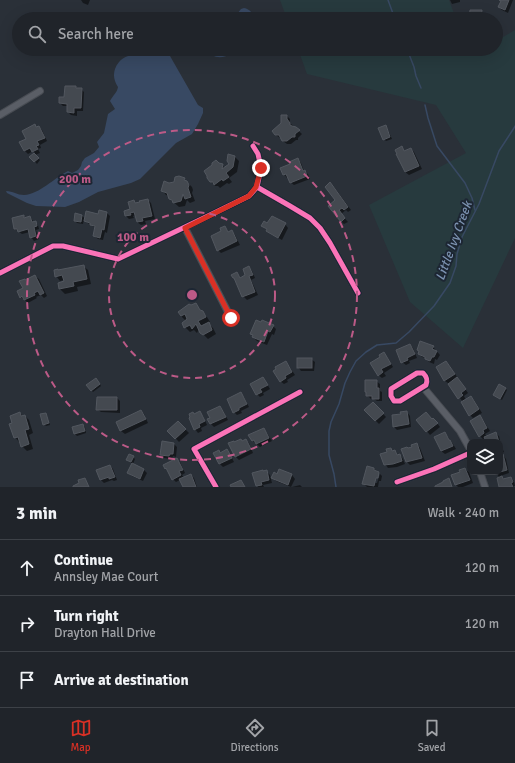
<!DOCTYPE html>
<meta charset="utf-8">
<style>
body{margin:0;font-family:Signika,sans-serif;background:#2d3036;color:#f1f3f6}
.controls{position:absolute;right:12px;bottom:12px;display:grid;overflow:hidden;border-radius:8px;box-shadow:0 4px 16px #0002}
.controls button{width:36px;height:36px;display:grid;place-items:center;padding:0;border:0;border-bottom:1px solid #3d4147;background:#20242a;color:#f1f3f6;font:20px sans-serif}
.stop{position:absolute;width:12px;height:12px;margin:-9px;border:3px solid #d93025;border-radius:50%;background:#fff}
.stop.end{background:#d93025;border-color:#fff;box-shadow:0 1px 4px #0008}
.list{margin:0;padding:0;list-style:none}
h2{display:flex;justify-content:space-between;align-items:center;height:52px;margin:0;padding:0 16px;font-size:17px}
h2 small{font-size:13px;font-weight:400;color:#a2a4a8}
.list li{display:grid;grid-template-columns:26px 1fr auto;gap:12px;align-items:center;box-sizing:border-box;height:56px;padding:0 16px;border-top:1px solid #3d4147}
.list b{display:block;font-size:15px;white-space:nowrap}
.list p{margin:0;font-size:13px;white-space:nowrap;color:#a2a4a8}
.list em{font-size:13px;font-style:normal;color:#a2a4a8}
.icon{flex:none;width:22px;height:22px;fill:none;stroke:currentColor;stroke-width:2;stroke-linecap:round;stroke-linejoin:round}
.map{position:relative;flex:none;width:515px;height:487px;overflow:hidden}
.search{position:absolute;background:#20242a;box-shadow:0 4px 16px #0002;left:12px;right:12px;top:12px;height:44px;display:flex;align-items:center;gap:10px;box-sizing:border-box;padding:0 14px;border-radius:22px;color:#a2a4a8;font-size:15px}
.sheet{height:220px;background:#20242a}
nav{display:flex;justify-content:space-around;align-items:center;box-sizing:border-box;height:56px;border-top:1px solid #3d4147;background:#20242a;font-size:11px;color:#a2a4a8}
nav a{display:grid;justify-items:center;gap:2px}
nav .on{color:#d93025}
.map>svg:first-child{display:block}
.green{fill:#273a3e}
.water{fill:#384963}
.shadow{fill:#0007}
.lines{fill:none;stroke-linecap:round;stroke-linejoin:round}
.stream{stroke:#384963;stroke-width:1.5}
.building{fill:#444950;stroke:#52575f}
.street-casing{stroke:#484c53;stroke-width:8}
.street{stroke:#5a5e66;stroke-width:6}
.cycleway-casing{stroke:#1d2633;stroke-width:8}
.cycleway{stroke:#fb73b8;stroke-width:5}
.route{stroke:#d93025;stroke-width:5}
.ring{fill:none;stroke:#bc5a87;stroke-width:2;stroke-dasharray:7 5}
.labels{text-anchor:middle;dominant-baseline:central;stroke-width:4;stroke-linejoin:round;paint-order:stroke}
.water-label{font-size:13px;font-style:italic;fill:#7c92b1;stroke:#1d2633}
.centre{fill:#bc5a87;stroke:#1d2633;stroke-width:2}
.ring-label{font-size:12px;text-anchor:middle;font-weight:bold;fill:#bc5a87;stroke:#1d2633;stroke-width:4;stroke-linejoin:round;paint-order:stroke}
</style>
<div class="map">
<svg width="515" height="487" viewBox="0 0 515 487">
<rect width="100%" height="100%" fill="#2a3038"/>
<!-- green -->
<g class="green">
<path d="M280 0H449L456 19H287Z"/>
<path d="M515 30V238L463 348 410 302 369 205 466 153 436 105 307 74 298 49H467L470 56 482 49H496V41Z"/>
</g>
<!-- water -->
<g class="water">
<path d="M244 8C250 9 253 14 256 19H233L241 9Z"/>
<path d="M212 49H241C233 53 222 61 212 55Z"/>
<path d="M159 52 165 53 170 56 198 105 203 108V113L198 124 192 134 176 143 140 179 131 183 98 192 79 202 65 207 36 206 27 203 7 193 6 191C13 191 17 195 24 195 40 194 54 178 68 171L72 173 78 170 81 166 82 162 85 158 94 153 99 147 97 142 104 133 108 114 115 109 110 101C113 95 117 93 118 87 114 81 113 75 115 69 123 49 143 56 159 52Z"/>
</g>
<!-- shadow -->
<g class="shadow">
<path d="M81 0H90L88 5 83 3Z"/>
<path d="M450 0H460V2L452 4Z"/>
<path d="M500 0H513L508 13 502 10 499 7 501 1Z"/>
<path d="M481 11 483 13V19H471Z"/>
<path d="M76 87 78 89H81L84 92 83 111H77V116L71 115 68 112V106H63L60 103Z"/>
<path d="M287 116 290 119V123L302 134 298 138V140H296L291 144H287L283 141 282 138H280L276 135 282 123Z"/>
<path d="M35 125 37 128 39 127 42 130 47 141 40 145 41 148 38 149 40 153 35 155 40 160 37 164 31 157 35 153 33 151 28 154 24 150 27 139Z"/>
<path d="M385 126 387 128 392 139 386 141 384 139Z"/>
<path d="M402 148 405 151 411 149 414 152 422 169 409 175 405 172Z"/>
<path d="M234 156 239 161 237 172 229 178 232 182 229 184 227 183 220 188 218 186H215L211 181 219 164 222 165 225 168 230 164Z"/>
<path d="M298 159 301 163 304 171 308 174 310 179 294 185 290 182 289 177 287 178 284 174 291 164Z"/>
<path d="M184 179 192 187 193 190 192 193 195 201 190 203 187 200 185 206 179 207 170 199 169 196 166 195 162 190 169 184Z"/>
<path d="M334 187 351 210 348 212 346 210 341 214 348 222 344 224 341 221Z"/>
<path d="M148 200 151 203 155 219 145 221 146 224 141 225 137 222 136 215 133 216 134 218 129 219 126 216 125 211 131 210 134 201 136 204Z"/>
<path d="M107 213 110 216 107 233 105 232 103 240 98 239 94 236 96 228 91 225 89 224 84 219 83 224 77 223 75 221 76 215 82 216 86 219Z"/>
<path d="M23 216 26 218 30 217 33 221 34 222H35L38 225 39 229 36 230 39 239 34 241 31 237 30 232 22 234 15 229Z"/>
<path d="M268 224H285L288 228 282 240 271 234 263 226Z"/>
<path d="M225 227 229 232 232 231 235 235 240 245 221 253 218 250 223 232Z"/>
<path d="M83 266 88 270 91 284 77 287 78 291 65 294 60 289 59 283 65 282 64 280 60 281 56 276 58 271Z"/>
<path d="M249 267 252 271 255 278 251 280 258 295 247 300 243 296 237 281 234 278 237 273 241 278 247 276Z"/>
<path d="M35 276 39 279 47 296 44 298 41 295 36 297 37 298 28 303 25 300H24L21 297 24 289 25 281Z"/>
<path d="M195 304 207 317 210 322 208 323 213 328 216 334 208 339 201 332 199 329 197 333 194 330 190 332 185 327 186 321 181 316 179 312Z"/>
<path d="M273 326 276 329 274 335 272 334 267 345 257 341 253 337Z"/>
<path d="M410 345 413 348 417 358 409 361 410 363 406 365 402 362Z"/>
<path d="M433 347 440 355 437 360 435 359 434 364 429 362 426 358 422 357 419 353 420 352 418 350Z"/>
<path d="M387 357 393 367 384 373 386 376 382 378 378 375 371 363Z"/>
<path d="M311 359 315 362 314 371H301L298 367Z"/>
<path d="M286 362 289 366 295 375 287 380 288 382 284 384 280 381Z"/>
<path d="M446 362 449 365 468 393 464 396 466 400 471 397 474 400 482 413 473 418 470 415 463 402 448 383 445 381Z"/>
<path d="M263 378 266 382 270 389 263 393 264 395 260 397 257 394Z"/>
<path d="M98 381 101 386 93 392 91 390Z"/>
<path d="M376 381 380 384V391L382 392V401H377L374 399H371L367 395V394L366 392Z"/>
<path d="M505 388 507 390 502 400 494 395Z"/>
<path d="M241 394 244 397 249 407 241 411 242 413 237 415 234 412Z"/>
<path d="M117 398 120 401V413L101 412 97 409Z"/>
<path d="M373 403 386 417 379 424 365 410Z"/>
<path d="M220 407 223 411 228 420 214 427 211 424Z"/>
<path d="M141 411 144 414 148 423 125 434 121 431 117 423Z"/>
<path d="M407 412 410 416 411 427 397 430 394 427 402 415Z"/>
<path d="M20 413 23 416H25L29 420 33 433 29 435 33 449 27 451 22 446 21 442H19L15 437Z"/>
<path d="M200 413 203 416 207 425 201 428 202 431 198 433 195 429V415Z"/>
<path d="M45 414 47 416 50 425 46 426 44 424Z"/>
<path d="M480 417 483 420 490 431 485 434 487 437 495 433 499 436 500 440H499L504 452 500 454V442H486V438L483 439 480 436Z"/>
<path d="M418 420H432L437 423 440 427 430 435Z"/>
<path d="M178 422 189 433 179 442 169 431Z"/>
<path d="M83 425 85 427 86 433 77 436 75 434 73 428Z"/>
<path d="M264 429 267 433 272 441 260 447 253 441 250 435Z"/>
<path d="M445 433 453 444 456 449 445 454 441 451Z"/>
<path d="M241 440 243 442 246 440 249 443 253 453 239 460 236 457 230 443H235Z"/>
<path d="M174 444 177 447 176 457 173 456 172 459 164 458 161 455Z"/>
<path d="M417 444 420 448 425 461 410 465 407 462 403 450 413 447Z"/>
<path d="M390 449 393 451H395L399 456 400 455 403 459 405 464 397 467 388 468 385 464Z"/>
<path d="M227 450 230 454 234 462 223 467 220 464 215 453 218 451 221 453Z"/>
<path d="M503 455 506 459 509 473 500 476 505 480 511 478 514 481 515 486H514V487H501L500 478 495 472H500V456Z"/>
<path d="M133 457 135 459 133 464 144 470 147 473 143 481 132 476 128 473 133 464 127 460Z"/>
<path d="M177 459 180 462 185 473 182 475 184 478 191 475 194 478 197 487H184L180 480 176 482 173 479 170 472 166 468 164 465Z"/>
<path d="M110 466 113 469 117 480 114 481 112 480 104 483 101 480 98 471Z"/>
<path d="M374 469 380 473H378L375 483H377L380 474 382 476 381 481H379L378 487H367L363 483Z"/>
<path d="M465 469 469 472 473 483 463 487H458L456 485 452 475 461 472Z"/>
<path d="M266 471 270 475 272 483 263 485 264 487H258L253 474Z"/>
<path d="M278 475H292L295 479 291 487 276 481 272 477Z"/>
<path d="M300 485 302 487H292Z"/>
</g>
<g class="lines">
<!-- stream -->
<g class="stream">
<path d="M388 0 395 19"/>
<path d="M407 49 414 67 416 76 421 88"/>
<path d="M425 105 428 118 437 146 465 183 472 198 475 210"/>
<path d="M336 487 334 474 329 455V431L331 422 339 404 345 383 350 372 356 361 366 352 377 345 396 343 409 332 434 306 450 283 456 266 457 254 462 237 479 204 499 151 514 128 515 126"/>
</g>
</g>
<!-- building -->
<g class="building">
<path d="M499 0H509L505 10 498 7 501 1Z"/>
<path d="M470 10H482L481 19H469Z"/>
<path d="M65 86H76V88H82L81 108H74V113L67 112V104L59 103V97H64Z"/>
<path d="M281 115H287V119L290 123V125L292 126 296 127 300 130 295 134V137H292L287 141H282L279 135H275L272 131 281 123Z"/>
<path d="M35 124 36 127 39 126 45 138 37 141 39 145 36 146 38 149 32 152 30 148 24 151 19 142 26 139 22 131Z"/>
<path d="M386 125 390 137 383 140 378 128Z"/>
<path d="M402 146 404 151 411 148 419 166 405 172 396 154H397L395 150Z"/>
<path d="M34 153 39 158 34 162 29 157Z"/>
<path d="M228 154 235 156 233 167 226 173 229 177 223 181 222 179 214 185 213 182H210L207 178V176L204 171 212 165V163L216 160 219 163 223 164 222 169 229 164 227 161Z"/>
<path d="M298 158 303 171 305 170 307 176 290 183 286 174 283 175 280 168 290 164 289 162Z"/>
<path d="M179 176 185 178 184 180 187 181 189 185 188 188 191 197 185 199 183 194 181 201 173 203 172 200 169 199 167 193 161 191 164 181 169 183 174 182 175 177Z"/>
<path d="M330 182 348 207 344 210 342 208 339 210 345 218 341 222 328 206 335 200 325 187Z"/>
<path d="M148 199 152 216 142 218 143 221 137 222 134 212 130 213 131 215 125 216 124 211 130 209 128 202 134 200 135 203 140 202 139 201Z"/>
<path d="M99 210 107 212 104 230 102 229 100 238 93 236 95 226 90 225V223L84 221 86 211 98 214Z"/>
<path d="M75 213 82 215 81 222 74 221Z"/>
<path d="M24 215V218L30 216 32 222 36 221 37 226 34 227 36 236 30 238 28 229 18 232 17 229H14L12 218Z"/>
<path d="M272 216 286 223 278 238 266 231 267 229 261 226 264 221 267 223Z"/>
<path d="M225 226 228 232 232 230 237 241 217 251 211 236 221 231 220 228Z"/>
<path d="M84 265 87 279 73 282 74 286 59 289 58 283 64 281 62 275 55 277 54 270 58 269V270Z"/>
<path d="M249 266 253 275 249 276 255 292 242 297 234 278H233L231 275 237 272 240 278 245 275 243 269Z"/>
<path d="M35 275 44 293 40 295 38 291 34 293 35 295 24 300 22 296 20 298 17 291 23 288 19 281 25 279V280Z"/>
<path d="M196 303 200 310 203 311 206 317 198 321 201 326 209 322 212 330 203 335 200 333 196 324 192 329 190 325 184 328 182 323 187 319 185 314 181 316 178 312 189 304 191 305Z"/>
<path d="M256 320 261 322 262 320 274 325 270 332 268 331 264 342 252 337 253 335 250 334Z"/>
<path d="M420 341 434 346 432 349 437 351 434 357H432L430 361 425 359V357L418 354 419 351 417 350Z"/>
<path d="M410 344 415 354 407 358 408 360 401 363 396 350Z"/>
<path d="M384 352 391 364 381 369 383 372 378 376 370 363 380 357 379 355Z"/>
<rect x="297" y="358" width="15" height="10"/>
<path d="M286 361 292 372 285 376 286 378 280 382 273 371 276 369 275 367Z"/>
<path d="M446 361 455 374 444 381 436 367Z"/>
<path d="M263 377 268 385 260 389 262 392 256 395 250 384Z"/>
<path d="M457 377 466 389 461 393 463 395 458 399 448 384Z"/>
<path d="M96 378 100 384 91 391 86 385Z"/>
<path d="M365 380H377V388H379V399H372V396H366V392H365Z"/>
<path d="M499 384 506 388 500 399 493 395Z"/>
<path d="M241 392 247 404 239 408V410L233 413 227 399Z"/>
<path d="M471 396 479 409 469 416 461 402Z"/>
<path d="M97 397H117V410H96Z"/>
<path d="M373 402 384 413 375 421 364 410Z"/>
<path d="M220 406 226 417 210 424 207 419 210 418 207 412Z"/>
<path d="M141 410 146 419 120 431 116 422Z"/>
<path d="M200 411 205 421 199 424 200 427 194 430 189 418 190 417 189 414 193 412 194 414Z"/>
<path d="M407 411 409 424 393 427 392 415 401 414 400 412Z"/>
<path d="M20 412 21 416 25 415 29 429 25 430 29 444 21 447 18 437 14 438 9 424 12 423 10 416Z"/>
<path d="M426 412 432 419 433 418 438 423 426 432 416 420Z"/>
<path d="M46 413 49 423 43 425 40 414Z"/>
<path d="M480 415 487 428 483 430 484 433 479 437 470 421Z"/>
<path d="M178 421 186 429 175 439 167 431Z"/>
<path d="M83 424 85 431 74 434 72 427Z"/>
<path d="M264 428 269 438 256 444 254 440 252 441 248 435Z"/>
<path d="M445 432 449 440H450L453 446 441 451 434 437Z"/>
<path d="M496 432 499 442H484L486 441 484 437Z"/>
<path d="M241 439 242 441 246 439 251 449 235 457 228 443 234 441V442Z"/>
<path d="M162 441 174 443 173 454H170L169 456 160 455Z"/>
<path d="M417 443 422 458 406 462 401 449 407 447 408 448 412 447 411 445Z"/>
<path d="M391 448 392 451 395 450 397 455 400 454 402 461 393 464 384 465 380 454 387 452 386 449Z"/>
<path d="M227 449 232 458 219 464 213 453 219 450 220 453Z"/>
<path d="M129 454 134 456 131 462 126 460Z"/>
<path d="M503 454 507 470 500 472V455Z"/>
<path d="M177 458 183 470 179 471 181 475 172 480 166 468 165 469 163 465Z"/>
<path d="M132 463 144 469 140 479 127 473Z"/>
<path d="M110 465 115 477 109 479V477L100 480 96 470Z"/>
<path d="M367 466 374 468V470L379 472 378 478H376L374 486 362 484Z"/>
<path d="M465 468 470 480 455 485 451 475 460 472 459 470Z"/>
<path d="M279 469 292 474 288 485 271 478 274 472 277 474Z"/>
<path d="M263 470V471L267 470 269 480 261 482 262 485 256 486 252 473Z"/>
<path d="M191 474 196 487H183L179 479Z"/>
<path d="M502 476 503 479 511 477 513 482 511 483 513 487H499L497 478Z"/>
<path d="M85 478 89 487H73V486L79 483 78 480Z"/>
<path d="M449 478 452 487H435V486L443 482V481Z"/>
<path d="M241 480 245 487H231L230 485Z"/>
</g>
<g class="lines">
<!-- street casing -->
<g class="street-casing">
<g id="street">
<path d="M0 115 40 91"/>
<path d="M257 187 290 206 310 218 320 228 330 243 358 293"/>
<path d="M185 228 231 318"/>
<path d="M0 273 53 246H63L118 259 206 217 249 196 257 187 261 168 258 154 253 146"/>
<path d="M417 373H423C427 377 428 380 426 385L400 401H394L391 396V389Z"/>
<path d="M423 387 460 431 470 449"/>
<path d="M480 472 485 487"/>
<path d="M397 482 434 469 470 453"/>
<path d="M216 487 194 449 300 392"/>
</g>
</g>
<!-- street -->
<use href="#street" class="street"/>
<!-- cycleway casing -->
<g class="cycleway-casing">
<g id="cycleway">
<path d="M257 187 290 206 310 218 320 228 330 243 358 293"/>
<path d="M0 273 53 246H63L118 259 206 217 249 196 257 187 261 168 258 154 253 146"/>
<path d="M417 373H423C427 377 428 380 426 385L400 401H394L391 396V389Z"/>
<path d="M397 482 434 469 470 453"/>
<path d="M216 487 194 449 300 392"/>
</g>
</g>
<!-- cycleway -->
<use href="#cycleway" class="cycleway"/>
</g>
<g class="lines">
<!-- route -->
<path class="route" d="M231 318 185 228 249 196 256 187 261 168"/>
</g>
<!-- distance rings -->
<g class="ring">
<circle cx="192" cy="295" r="83"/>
<circle cx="192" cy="295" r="165"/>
</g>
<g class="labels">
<!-- water labels -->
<g class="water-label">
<text transform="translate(454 241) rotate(-70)">Little Ivy Creek</text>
</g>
</g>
<circle cx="192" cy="295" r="6" class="centre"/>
<g class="ring-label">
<text x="75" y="183">200 m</text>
<text x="133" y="241">100 m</text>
</g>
</svg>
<div class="controls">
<button><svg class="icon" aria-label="layers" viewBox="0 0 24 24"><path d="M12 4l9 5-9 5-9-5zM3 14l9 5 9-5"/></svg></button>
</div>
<div class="stop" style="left:231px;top:318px"></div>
<div class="stop end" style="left:261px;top:168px"></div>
<div class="search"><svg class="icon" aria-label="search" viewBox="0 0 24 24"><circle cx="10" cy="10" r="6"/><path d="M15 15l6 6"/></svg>Search here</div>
</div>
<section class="sheet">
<h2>3 min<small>Walk · 240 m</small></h2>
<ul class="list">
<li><svg class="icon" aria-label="ahead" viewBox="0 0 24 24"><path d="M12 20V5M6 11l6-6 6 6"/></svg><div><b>Continue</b><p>Annsley Mae Court</p></div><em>120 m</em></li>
<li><svg class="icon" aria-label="right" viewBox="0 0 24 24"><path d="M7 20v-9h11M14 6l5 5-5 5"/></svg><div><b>Turn right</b><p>Drayton Hall Drive</p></div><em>120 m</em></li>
<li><svg class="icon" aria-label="arrive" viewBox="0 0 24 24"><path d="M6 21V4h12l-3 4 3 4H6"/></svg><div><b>Arrive at destination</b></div></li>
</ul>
</section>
<nav>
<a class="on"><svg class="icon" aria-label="map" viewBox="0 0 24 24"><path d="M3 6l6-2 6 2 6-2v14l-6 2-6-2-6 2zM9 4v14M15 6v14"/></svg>Map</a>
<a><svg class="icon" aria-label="directions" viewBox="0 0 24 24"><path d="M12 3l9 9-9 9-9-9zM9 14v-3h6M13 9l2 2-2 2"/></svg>Directions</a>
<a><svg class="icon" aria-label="saved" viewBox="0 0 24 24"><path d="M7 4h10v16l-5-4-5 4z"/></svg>Saved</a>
</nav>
